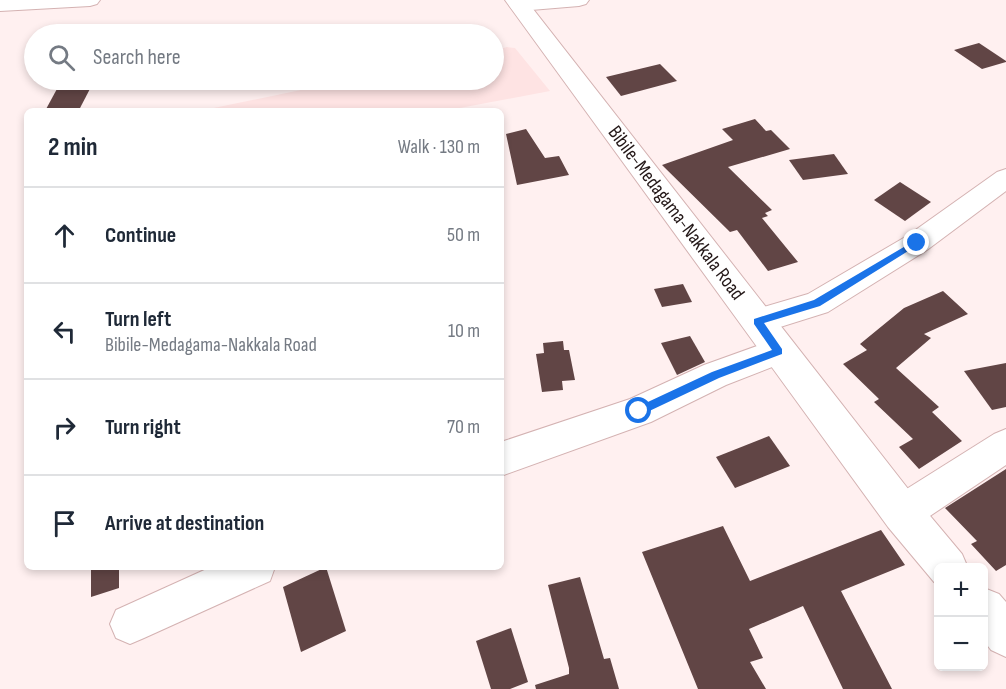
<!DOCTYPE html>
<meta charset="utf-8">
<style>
body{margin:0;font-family:"Sofia Sans Condensed",sans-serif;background:#f2f2f3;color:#1f2937}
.controls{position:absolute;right:18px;bottom:18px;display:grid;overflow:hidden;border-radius:9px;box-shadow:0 3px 9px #0003}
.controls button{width:54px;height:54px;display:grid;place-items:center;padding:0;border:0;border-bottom:2px solid #e0e1e3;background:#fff;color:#1f2937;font:30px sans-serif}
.stop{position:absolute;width:18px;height:18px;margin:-14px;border:4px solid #1a73e8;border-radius:50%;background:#fff}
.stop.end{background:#1a73e8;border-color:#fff;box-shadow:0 2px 6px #0008}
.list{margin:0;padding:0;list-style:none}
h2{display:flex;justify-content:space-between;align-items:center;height:78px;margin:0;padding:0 24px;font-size:26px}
h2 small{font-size:20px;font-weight:400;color:#747a83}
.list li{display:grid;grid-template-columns:39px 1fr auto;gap:18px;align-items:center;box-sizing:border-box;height:96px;padding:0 24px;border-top:2px solid #e0e1e3}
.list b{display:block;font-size:22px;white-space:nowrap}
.list p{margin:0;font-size:20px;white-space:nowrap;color:#747a83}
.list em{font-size:20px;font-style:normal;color:#747a83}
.icon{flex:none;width:33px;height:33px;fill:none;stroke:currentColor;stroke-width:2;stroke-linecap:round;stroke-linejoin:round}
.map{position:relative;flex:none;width:1006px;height:689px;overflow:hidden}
.search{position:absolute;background:#fff;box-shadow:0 3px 9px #0003;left:24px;top:24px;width:480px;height:66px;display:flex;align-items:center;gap:15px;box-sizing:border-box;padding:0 21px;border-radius:33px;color:#747a83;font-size:22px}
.panel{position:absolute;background:#fff;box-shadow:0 3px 9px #0003;left:24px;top:108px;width:480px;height:462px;border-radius:9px}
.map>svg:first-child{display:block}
.built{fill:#fee3e3}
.building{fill:#614545}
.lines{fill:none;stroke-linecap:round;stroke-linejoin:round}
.minor-casing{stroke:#d4b2b2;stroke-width:2}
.major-casing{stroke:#d4b2b2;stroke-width:2}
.minor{fill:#fff;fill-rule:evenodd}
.major{fill:#fff;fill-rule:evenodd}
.route{fill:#1a73e8}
.labels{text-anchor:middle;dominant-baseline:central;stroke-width:6;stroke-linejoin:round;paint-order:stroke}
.street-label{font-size:20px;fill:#231717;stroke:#fff}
</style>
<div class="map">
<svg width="1006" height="689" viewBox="0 0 1006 689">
<rect width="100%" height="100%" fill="#fff0f0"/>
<!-- built -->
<path class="built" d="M507 47 515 48 550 91 444 111H199L349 80H494V51Z"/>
<!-- building -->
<g class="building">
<path d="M979 43 1006 61V62L982 69 954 50Z"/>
<path d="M660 64 677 81 621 96 606 77Z"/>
<path d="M93 83 79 110 45 111 58 87Z"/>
<path d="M755 119 766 131 771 130 790 149 728 167 772 210 765 213 768 216 762 218 798 262 768 271 737 230 730 232 662 165 733 140 722 129Z"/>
<path d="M526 129 545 158 559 156 569 175 517 185 506 134Z"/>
<path d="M834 154 848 174 803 180 789 160Z"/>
<path d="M900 182 931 202 905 221 874 200Z"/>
<path d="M683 284 692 302 662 307 654 289Z"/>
<path d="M943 291 968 314 924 334 931 338 896 368 939 407 932 412 962 441 919 469 899 447 913 439 874 402 879 399 843 364 867 350 860 344 904 308Z"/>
<path d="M690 336 705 362 677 375 661 343Z"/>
<path d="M563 341 564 350H569L575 380 562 381 563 390 542 392 536 354 544 353 543 343Z"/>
<path d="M1006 363V407L992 410 964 371Z"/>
<path d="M769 436 790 466 735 488 716 457Z"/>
<path d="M1006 469V565L996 571 971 544 977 541 945 508Z"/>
<path d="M723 526 750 581 881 530 905 565 841 591 892 689H843L803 606 749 629 763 658 750 662 766 689H698L642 552Z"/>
<path d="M91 567H119V588L91 597Z"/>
<path d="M326 567 346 631 301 652 283 587Z"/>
<path d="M580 577 604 659 610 658 619 689H536L535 685 569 674V668L548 585Z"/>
<path d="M511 628 528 682 510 689H491L476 641Z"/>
</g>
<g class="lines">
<!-- minor casing -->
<g class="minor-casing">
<g id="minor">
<path d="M0 0H100L97 4 90 6 0 11Z"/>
<path d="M515 0H589L586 4 579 6 519 11 512 9 509 5Z"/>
<path d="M1006 169V191L927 250 828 312 758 334 747 330 743 321 747 312 808 294 907 236 997 172Z"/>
<path d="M779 338 790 342 795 351 790 360 726 385 651 422 501 476V442L630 399 704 365Z"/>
<path d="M1006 429V465L915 526 902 531 889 526 883 513 889 500 994 434Z"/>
<path d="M211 567H275L270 581 144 638 130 644 116 638 110 624 116 610Z"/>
</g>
</g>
<!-- major casing -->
<g class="major-casing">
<g id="major">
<path d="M505 0H526L916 499 962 554 968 568H938V584L934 582 888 527Z"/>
<path d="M984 588 999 594 1006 602V657L991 650 984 641Z"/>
</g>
</g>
<!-- minor -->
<use href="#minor" class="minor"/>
<!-- major -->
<use href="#major" class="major"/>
</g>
<!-- route -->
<path class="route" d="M914 241 921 243 820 306 764 323 782 349V354L719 378 643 414H635V408L712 372 772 350 754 324V319L814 300Z"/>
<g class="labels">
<!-- street labels -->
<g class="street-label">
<text transform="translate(676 213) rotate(53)">Bibile-Medagama-Nakkala Road</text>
</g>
</g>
</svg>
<div class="controls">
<button>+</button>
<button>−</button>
</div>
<div class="stop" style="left:639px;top:411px"></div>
<div class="stop end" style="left:917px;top:243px"></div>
<div class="search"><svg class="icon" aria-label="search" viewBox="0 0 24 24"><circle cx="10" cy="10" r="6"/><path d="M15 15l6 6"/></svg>Search here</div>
<section class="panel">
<h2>2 min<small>Walk · 130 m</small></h2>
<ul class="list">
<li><svg class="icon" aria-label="ahead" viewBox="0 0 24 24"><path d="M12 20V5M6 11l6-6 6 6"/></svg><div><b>Continue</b></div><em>50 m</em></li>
<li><svg class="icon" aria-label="left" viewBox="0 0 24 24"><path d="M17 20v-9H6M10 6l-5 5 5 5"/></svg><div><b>Turn left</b><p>Bibile-Medagama-Nakkala Road</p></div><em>10 m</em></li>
<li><svg class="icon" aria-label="right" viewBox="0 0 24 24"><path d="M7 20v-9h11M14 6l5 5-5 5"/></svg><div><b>Turn right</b></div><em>70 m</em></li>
<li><svg class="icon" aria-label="arrive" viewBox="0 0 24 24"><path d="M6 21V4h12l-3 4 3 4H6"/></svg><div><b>Arrive at destination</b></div></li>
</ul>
</section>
</div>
